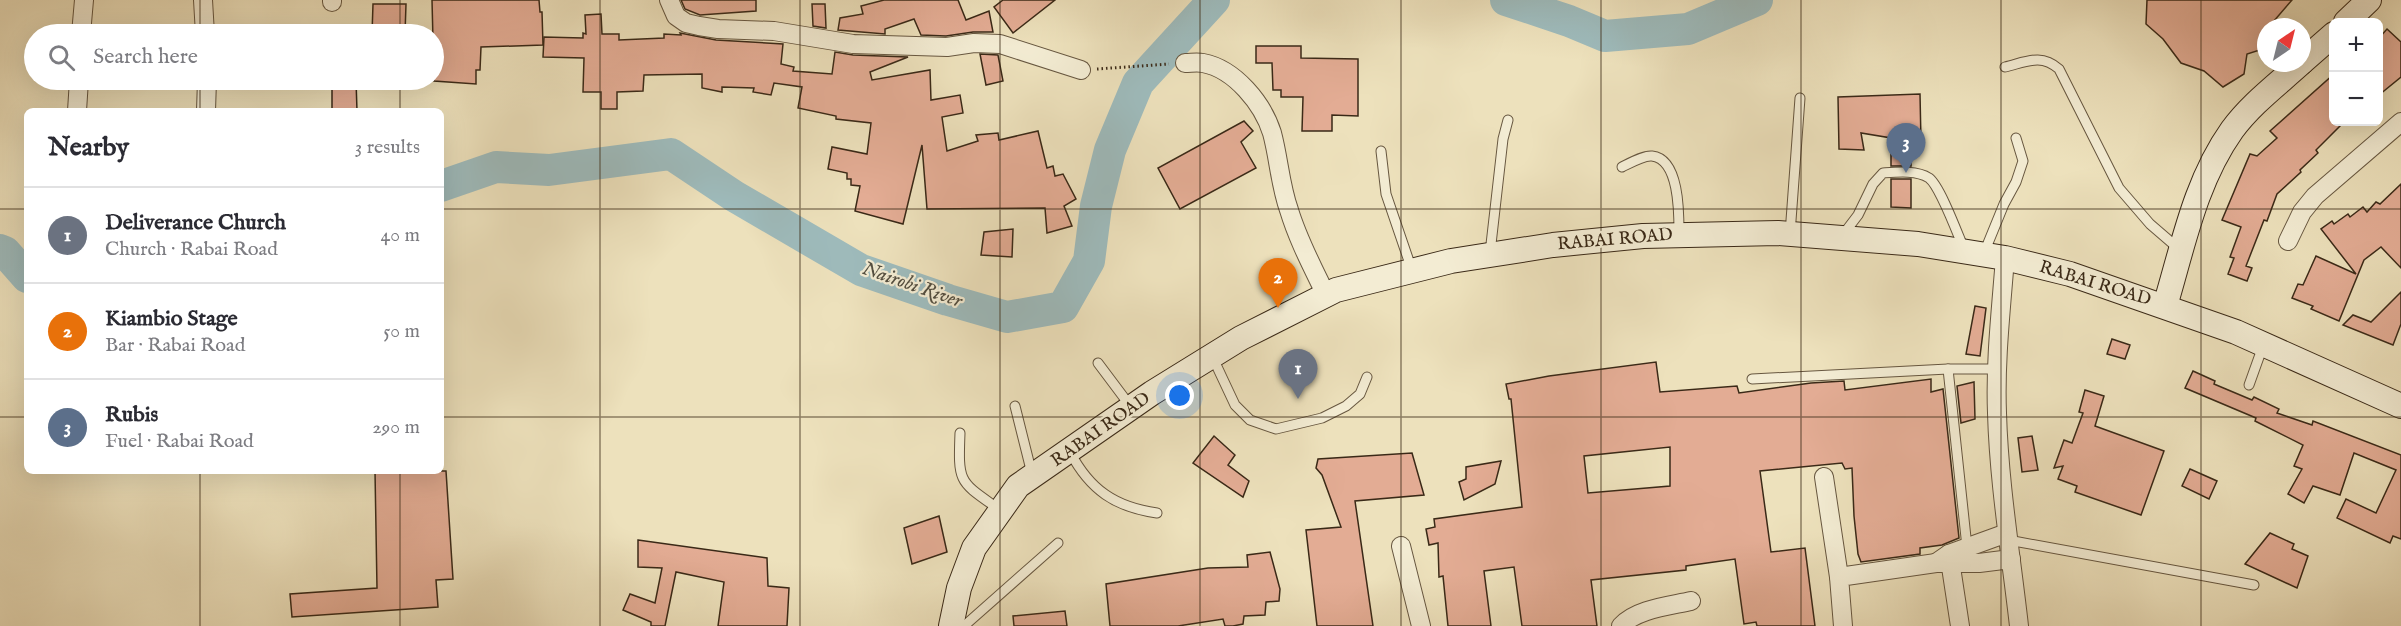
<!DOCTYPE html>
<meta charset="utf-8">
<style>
body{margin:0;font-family:"IM FELL English",serif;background:#f2f2f3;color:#2b2b33}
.controls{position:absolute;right:18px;top:18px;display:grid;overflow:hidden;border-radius:9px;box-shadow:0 6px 24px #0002}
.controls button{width:54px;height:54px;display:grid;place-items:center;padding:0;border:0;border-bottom:2px solid #e1e1e2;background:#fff;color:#2b2b33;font:30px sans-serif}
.compass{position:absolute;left:2257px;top:18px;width:54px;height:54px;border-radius:50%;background:#fff;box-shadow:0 6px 24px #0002;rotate:35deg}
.you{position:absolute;left:1180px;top:396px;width:21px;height:21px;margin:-15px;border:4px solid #fff;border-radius:50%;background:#1a73e8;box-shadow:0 0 0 9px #1a73e833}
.badge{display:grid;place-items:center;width:39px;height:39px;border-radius:50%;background:#8f2418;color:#fff;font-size:20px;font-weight:700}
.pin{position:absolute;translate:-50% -50px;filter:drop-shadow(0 2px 3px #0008)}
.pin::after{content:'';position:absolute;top:32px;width:21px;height:18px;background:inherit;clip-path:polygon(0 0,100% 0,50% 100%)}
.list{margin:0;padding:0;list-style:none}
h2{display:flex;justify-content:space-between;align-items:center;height:78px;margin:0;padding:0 24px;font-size:26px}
h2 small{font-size:20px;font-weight:400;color:#7c7c81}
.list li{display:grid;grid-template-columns:39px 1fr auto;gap:18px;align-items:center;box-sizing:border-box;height:96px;padding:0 24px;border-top:2px solid #e1e1e2}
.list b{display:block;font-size:22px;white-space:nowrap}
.list p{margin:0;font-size:20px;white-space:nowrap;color:#7c7c81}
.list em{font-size:20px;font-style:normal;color:#7c7c81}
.icon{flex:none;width:33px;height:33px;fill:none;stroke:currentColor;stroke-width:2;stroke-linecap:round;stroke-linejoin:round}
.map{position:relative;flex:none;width:2401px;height:626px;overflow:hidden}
.search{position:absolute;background:#fff;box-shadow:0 6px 24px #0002;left:24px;top:24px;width:420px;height:66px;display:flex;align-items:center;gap:15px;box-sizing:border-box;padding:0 21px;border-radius:33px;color:#7c7c81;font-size:22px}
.panel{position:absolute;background:#fff;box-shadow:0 6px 24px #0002;left:24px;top:108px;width:420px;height:366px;border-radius:9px}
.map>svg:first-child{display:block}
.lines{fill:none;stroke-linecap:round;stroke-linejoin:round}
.river{stroke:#9ebbbc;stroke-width:32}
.building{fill:#e3ac94;stroke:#3a2917;stroke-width:1.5;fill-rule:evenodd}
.lane-casing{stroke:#675740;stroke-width:11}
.street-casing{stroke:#675740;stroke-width:20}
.secondary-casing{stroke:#3a2917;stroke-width:26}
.path{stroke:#3a2917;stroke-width:3;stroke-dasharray:1.5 3;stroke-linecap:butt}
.lane{stroke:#f3ecd3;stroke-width:9}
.street{stroke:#f3ecd3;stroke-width:18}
.secondary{stroke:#f3ecd3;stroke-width:24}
.grid{fill:none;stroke:#3a2917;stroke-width:1.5;stroke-opacity:0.55}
.labels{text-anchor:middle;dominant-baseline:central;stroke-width:4.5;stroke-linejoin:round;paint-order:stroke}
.street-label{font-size:18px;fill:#3a2917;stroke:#f3ecd3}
.water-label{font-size:20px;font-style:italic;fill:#534e40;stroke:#f3ecd3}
</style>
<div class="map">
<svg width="2401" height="626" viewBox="0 0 2401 626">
<rect width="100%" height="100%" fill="#ede1bc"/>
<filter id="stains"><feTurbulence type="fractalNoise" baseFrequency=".00333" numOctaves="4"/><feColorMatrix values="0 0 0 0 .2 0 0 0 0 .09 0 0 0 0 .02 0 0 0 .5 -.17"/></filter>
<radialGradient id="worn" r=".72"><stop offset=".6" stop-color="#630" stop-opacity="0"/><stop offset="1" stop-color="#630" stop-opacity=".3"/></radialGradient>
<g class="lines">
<!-- river -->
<g class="river">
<path d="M1506 0 1569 21 1605 36 1688 29 1757 0"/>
<path d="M441 186 496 167 549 170 671 154 734 196 861 270 948 300 1007 317 1063 307 1089 261 1096 206 1110 150 1138 83 1214 0"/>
<path d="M0 250 5 252 27 277"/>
</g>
</g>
<!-- building -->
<g class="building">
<path d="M432 0H539L540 12H542L543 45 481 47 480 70H476V84L434 81Z"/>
<path d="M681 0H756V11L700 15 685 9Z"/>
<path d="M884 0H958L966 20 989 11 993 32H973L946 36 921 35 914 19 885 29V34L838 30 840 18 863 14 861 6Z"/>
<path d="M1003 0H1055L1013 33 994 7Z"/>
<path d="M2147 0H2292L2273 22V27H2266V48L2247 54 2244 74 2223 87 2204 71 2181 63 2163 39 2146 24Z"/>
<path d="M373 4H406L405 34H372Z"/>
<path d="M812 4H825L826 28 813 26Z"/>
<path d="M601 14 602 34H619V40L664 38V34L681 35 680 33 716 40 783 44 781 64 794 67 793 71 832 74 835 52 853 55 908 57 870 72 872 80 930 70 931 100 960 95 963 113 942 117 947 151 978 141 976 135 998 133 999 140 1038 131 1047 168 1053 166 1055 176 1063 174 1076 199 1064 206 1072 226 1047 233 1045 208 927 209 922 145 903 224 855 211 860 186 851 185V179H847V173L828 169 832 147 867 154 871 123 836 119V116L798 108 802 87 774 83 771 95 753 92 754 88 722 87V92L702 88V74L644 75 643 91 617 92V109H601V92H583L584 58 543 57 544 37 583 38V33L586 34 585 15Z"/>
<path d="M2387 29 2401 42V77L2379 95V38Z"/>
<path d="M1256 46H1301V58L1358 59V116L1332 115V131H1302L1303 97H1281V90H1273L1272 63H1256Z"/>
<path d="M980 54 998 55 1003 81 986 85Z"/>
<path d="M2334 74V122H2344L2316 150 2318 153 2300 170 2301 172 2277 194 2267 221 2264 220 2246 266 2252 268 2247 281 2228 274 2234 258 2230 257 2241 227 2222 220 2250 154 2257 156 2277 138 2270 131Z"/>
<path d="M332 80H356L357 111H332Z"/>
<path d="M1920 94 1921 142 1911 141V166H1891V138L1861 133 1864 150 1839 149 1838 97Z"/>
<path d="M1244 121 1253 131 1241 142 1256 168 1180 209 1158 168Z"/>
<path d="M1891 179H1911V208L1891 207Z"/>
<path d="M2401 184V268L2381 247 2364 260 2339 321 2311 309 2313 306 2292 298 2298 284 2303 285 2316 256 2356 274 2321 229 2332 221 2334 224 2348 214 2350 217 2363 207 2367 212 2376 202 2380 204Z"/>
<path d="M1013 229 1012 257 981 255 984 232Z"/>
<path d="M2401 292V324L2393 345 2343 325 2353 315 2371 322Z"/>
<path d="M1975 306 1986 308 1980 356 1966 354Z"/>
<path d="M2112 339 2130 345 2125 359 2107 354Z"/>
<path d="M1656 362 1660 392 1737 386 1739 393 1811 383 1844 381 1845 390 1931 379V392L1943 389 1959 538 1942 545 1920 548V554L1861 562 1858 554 1854 516 1852 468 1845 469 1842 463 1760 471 1771 552 1805 548 1815 626H1757L1756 622 1744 624 1735 559 1686 566V570L1591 580 1597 626H1522L1514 567 1484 571 1491 626H1448L1443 576 1439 577 1438 543 1429 545 1426 529 1435 527 1434 519 1522 507 1511 399H1509L1506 384 1549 376ZM1670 447V486L1588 493 1584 456Z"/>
<path d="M2193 371 2215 381 2214 384 2252 400 2254 397 2279 409 2277 413 2312 425 2313 421 2401 455V539L2393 536 2390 543 2337 518 2346 499 2376 513 2396 470 2354 453 2340 495 2313 486 2304 503 2288 494 2302 469 2294 466 2303 445 2255 421 2256 418 2185 388Z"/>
<path d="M1974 382 1975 419 1961 423 1957 386Z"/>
<path d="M2085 390 2104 396 2095 426 2164 451 2141 515 2075 492 2077 486 2058 479 2063 466 2054 468 2064 440 2072 443 2083 413 2079 412Z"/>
<path d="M1214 436 1235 455 1228 465 1249 481 1243 497 1193 463Z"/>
<path d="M2032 436 2038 470 2022 472 2018 438Z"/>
<path d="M1412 453 1424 495 1355 501 1373 626H1317L1306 530 1341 527 1322 475 1316 468 1318 459Z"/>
<path d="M1501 461 1495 484 1464 500 1459 482 1466 479V467Z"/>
<path d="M2190 469 2217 481 2209 499 2182 486Z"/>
<path d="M375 471H446L453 579 436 580 438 607 292 617 290 594 377 588Z"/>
<path d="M939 516 947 552 912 564 904 528Z"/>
<path d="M2270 533 2294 544 2292 549 2308 556 2297 588 2245 564Z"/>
<path d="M638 540 767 558 768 586 789 588 787 626H718L724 582 676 572 665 626H651V622L623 610 630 594 655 603 662 568 638 567Z"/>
<path d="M1270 552 1280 589 1279 601 1266 602 1265 615 1244 616 1243 624 1233 626H1225L1223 619 1178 626H1110L1106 584 1208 568 1248 567 1247 555Z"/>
<path d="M1065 611 1067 626H1014L1013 616Z"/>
</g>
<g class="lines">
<!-- lane casing -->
<g class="lane-casing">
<g id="lane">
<path d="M2005 67C2026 62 2041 53 2059 69L2119 188 2150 224 2179 249"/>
<path d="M1381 151 1386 194 1412 270"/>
<path d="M1622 167C1630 163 1644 155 1652 156 1680 159 1679 215 1679 235"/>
<path d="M1790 234 1800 98"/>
<path d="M1842 236 1858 215 1873 184 1883 173C1897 172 1917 170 1929 178 1940 186 1958 235 1964 249"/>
<path d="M1490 253 1503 139 1508 120"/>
<path d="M1984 253 2004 204 2016 182 2023 161 2016 138"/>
<path d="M1212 356 1235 405 1250 420 1276 429 1322 418 1346 406 1360 394 1367 377"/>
<path d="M1098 363 1131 407"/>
<path d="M1948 369 1967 547"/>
<path d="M1752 379 1948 369H1998"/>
<path d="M2249 385 2263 346"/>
<path d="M1015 406 1032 474"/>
<path d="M960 433C958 484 959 481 1000 510"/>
<path d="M1070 452C1090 490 1115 507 1157 513"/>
<path d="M2008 540 2254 585"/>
<path d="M964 626 1058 543"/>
</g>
</g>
<!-- street casing -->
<g class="street-casing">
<g id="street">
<path d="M203 0 205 34"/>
<path d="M332 0V2"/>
<path d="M669 0 676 16 686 23 699 26 718 29 774 31 853 44 947 47 974 43 1000 44 1081 70"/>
<path d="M81 34 84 0"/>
<path d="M1185 63C1191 63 1197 62 1203 63 1235 69 1263 104 1272 133 1279 159 1280 185 1289 210 1298 240 1313 268 1326 295"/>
<path d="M77 111 79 80"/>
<path d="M206 111 207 80"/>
<path d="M2288 241 2302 212 2315 196 2401 122"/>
<path d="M2005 258C2001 310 1995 362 1997 413 1999 484 2011 555 2019 626"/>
<path d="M1824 477 1839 577"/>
<path d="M1401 546 1421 626"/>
<path d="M1949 554 1960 626"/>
<path d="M1936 563 1949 554 2007 533"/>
<path d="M1621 626C1636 609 1669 606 1691 601"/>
<path d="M1843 626 1839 577 1936 563H1979L2011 559"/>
</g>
</g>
<!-- secondary casing -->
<g class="secondary-casing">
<g id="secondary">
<path d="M2346 22 2369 0"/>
<path d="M2302 62 2334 34"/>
<path d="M2165 306C2183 246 2195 182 2232 130 2251 104 2278 84 2301 63"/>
<path d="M951 626 959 588 974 548 1018 486 1152 393 1241 338 1336 290 1451 261 1553 245 1643 236 1778 233 1918 244 2005 258 2070 274 2236 332 2401 406"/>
</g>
</g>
<!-- path -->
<path class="path" d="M1097 69 1169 64"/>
<!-- lane -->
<use href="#lane" class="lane"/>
<!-- street -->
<use href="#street" class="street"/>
<!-- secondary -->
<use href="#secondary" class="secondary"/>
</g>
<!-- grid -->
<path class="grid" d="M200 0V34M400 0V34M600 0V626M800 0V626M1000 0V626M1200 0V626M1401 0V626M1601 0V626M1801 0V626M2001 0V626M2201 0V626M200 80V111M400 80V111M0 209H27M441 209H2401M0 417H27M441 417H2401M200 471V626M400 471V626"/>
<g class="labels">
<!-- street labels -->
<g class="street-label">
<text transform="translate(1615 240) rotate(-5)">RABAI ROAD</text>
<text transform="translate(2095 284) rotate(17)">RABAI ROAD</text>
<text transform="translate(1101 430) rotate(-35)">RABAI ROAD</text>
</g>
<!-- water labels -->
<g class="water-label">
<text transform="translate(912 285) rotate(19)">Nairobi River</text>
</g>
</g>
<rect width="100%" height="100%" filter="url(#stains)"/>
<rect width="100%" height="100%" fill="url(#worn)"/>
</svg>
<div class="controls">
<button>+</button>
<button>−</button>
</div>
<svg class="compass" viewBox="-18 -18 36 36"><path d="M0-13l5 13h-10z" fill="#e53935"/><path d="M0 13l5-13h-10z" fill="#7c7c81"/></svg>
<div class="you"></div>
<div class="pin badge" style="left:1298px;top:399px;background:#6b7280">1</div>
<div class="pin badge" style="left:1278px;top:308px;background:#e8710a">2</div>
<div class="pin badge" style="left:1906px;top:173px;background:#5c6f8a">3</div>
<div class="search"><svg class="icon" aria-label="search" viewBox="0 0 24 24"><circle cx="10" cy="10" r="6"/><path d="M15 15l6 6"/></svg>Search here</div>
<section class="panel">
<h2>Nearby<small>3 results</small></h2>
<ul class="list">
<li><span class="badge" style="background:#6b7280">1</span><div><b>Deliverance Church</b><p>Church · Rabai Road</p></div><em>40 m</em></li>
<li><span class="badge" style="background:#e8710a">2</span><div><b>Kiambio Stage</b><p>Bar · Rabai Road</p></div><em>50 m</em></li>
<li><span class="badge" style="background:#5c6f8a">3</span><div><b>Rubis</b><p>Fuel · Rabai Road</p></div><em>290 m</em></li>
</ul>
</section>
</div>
